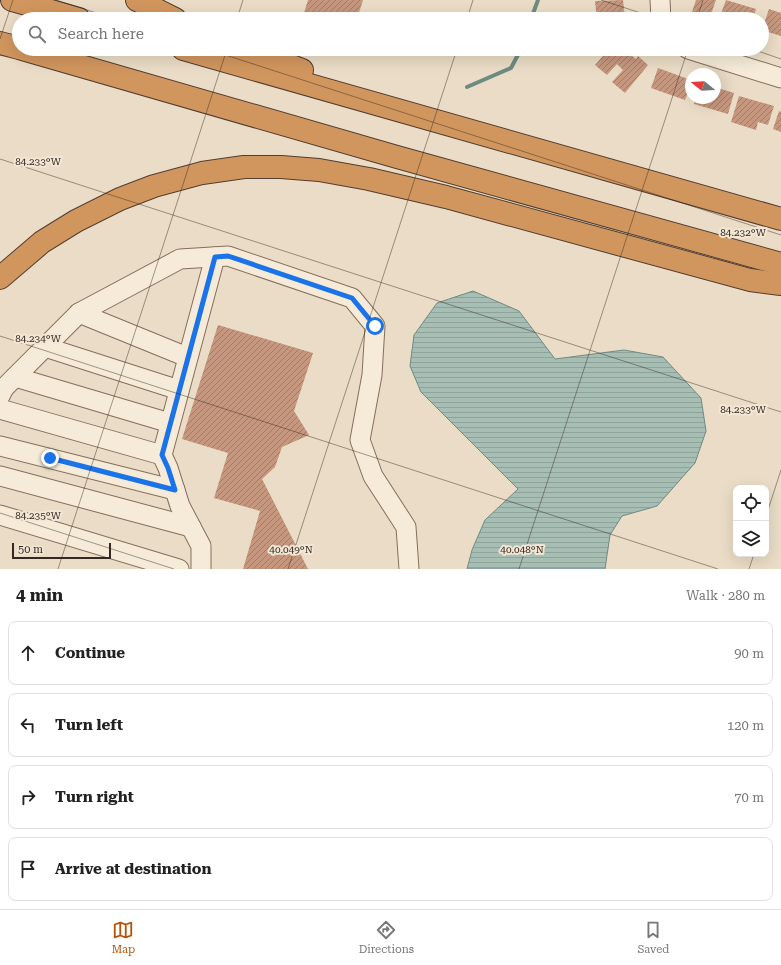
<!DOCTYPE html>
<meta charset="utf-8">
<style>
body{margin:0;font-family:"Roboto Serif",serif;background:#f2f2f2;color:#222}
.controls{position:absolute;right:12px;bottom:12px;display:grid;overflow:hidden;border-radius:8px;box-shadow:0 4px 16px #0002}
.controls button{width:36px;height:36px;display:grid;place-items:center;padding:0;border:0;border-bottom:1px solid #e0e0e0;background:#fff;color:#222;font:20px sans-serif}
.compass{position:absolute;left:685px;top:68px;width:36px;height:36px;border-radius:50%;background:#fff;box-shadow:0 4px 16px #0002;rotate:288deg}
.scale{position:absolute;left:12px;bottom:10px;width:99px;box-sizing:border-box;padding-left:4px;border:2px solid #352820;border-top:0;font-size:11px;line-height:14px;white-space:nowrap;color:#352820;-webkit-text-stroke:3px #f2e7d5;paint-order:stroke}
.stop{position:absolute;width:12px;height:12px;margin:-9px;border:3px solid #1a73e8;border-radius:50%;background:#fff}
.stop.end{background:#1a73e8;border-color:#fff;box-shadow:0 1px 4px #0008}
.list{margin:0;padding:0;list-style:none}
h2{display:flex;justify-content:space-between;align-items:center;height:52px;margin:0;padding:0 16px;font-size:17px}
h2 small{font-size:13px;font-weight:400;color:#767676}
.list li{display:grid;grid-template-columns:26px 1fr auto;gap:12px;align-items:center;box-sizing:border-box;height:64px;margin:0 8px 8px;padding:0 8px;border:1px solid #e0e0e0;border-radius:8px}
.list b{display:block;font-size:15px;white-space:nowrap}
.list em{font-size:13px;font-style:normal;color:#767676}
.icon{flex:none;width:22px;height:22px;fill:none;stroke:currentColor;stroke-width:2;stroke-linecap:round;stroke-linejoin:round}
.map{position:relative;flex:none;width:781px;height:569px;overflow:hidden}
.search{position:absolute;background:#fff;box-shadow:0 4px 16px #0002;left:12px;right:12px;top:12px;height:44px;display:flex;align-items:center;gap:10px;box-sizing:border-box;padding:0 14px;border-radius:22px;color:#767676;font-size:15px}
.sheet{height:340px;background:#fff}
nav{display:flex;justify-content:space-around;align-items:center;box-sizing:border-box;height:56px;border-top:1px solid #e0e0e0;background:#fff;font-size:11px;color:#767676}
nav a{display:grid;justify-items:center;gap:2px}
nav .on{color:#b45309}
.map>svg:first-child{display:block}
.water{fill:url(#water-rules);stroke:#6e8b82}
.lines{fill:none;stroke-linecap:round;stroke-linejoin:round}
.stream{stroke:#6e8b82;stroke-width:4}
.building{fill:url(#building-hatch)}
.minor-casing{stroke:#846f5d;stroke-width:21}
.highway-casing{stroke:#523e31;stroke-width:24}
.minor{stroke:#f6ebd8;stroke-width:19}
.highway{stroke:#d1965e;stroke-width:22}
.route{stroke:#1a73e8;stroke-width:5}
.ticks{fill:none;stroke:#352820;stroke-width:1;stroke-opacity:0.45}
.ticks-label{font-size:10px;text-anchor:middle;fill:#352820;stroke:#f2e7d5;stroke-width:4;stroke-linejoin:round;paint-order:stroke}
</style>
<div class="map">
<svg width="781" height="569" viewBox="0 0 781 569">
<defs>
<pattern id="water-rules" width="6" height="5" patternUnits="userSpaceOnUse"><rect width="6" height="5" fill="#a7beb5"/><path d="M0 2.5h6" fill="none" stroke="#90a39b"/></pattern>
<pattern id="building-hatch" width="6" height="6" patternUnits="userSpaceOnUse"><rect width="6" height="6" fill="#c5977f"/><path d="M-1 1l2-2M0 6l6-6M5 7l2-2" fill="none" stroke="#a17b68"/></pattern>
</defs>
<rect width="100%" height="100%" fill="#eadcc6"/>
<!-- water -->
<path class="water" d="M473 291 519 311 555 359 624 350 663 357 701 398 706 431 695 463 657 506 622 516 610 535 605 569H467L472 550 485 520 518 489 421 392 410 366 414 335 437 303Z"/>
<g class="lines">
<!-- stream -->
<g class="stream">
<path d="M531 19 538 0"/>
<path d="M467 87 511 68 521 49"/>
</g>
</g>
<!-- building -->
<g class="building">
<path d="M308 0H363L357 19H302Z"/>
<path d="M623 0 625 18 597 19 595 1Z"/>
<path d="M696 0H716L710 17 692 12Z"/>
<path d="M726 0 756 9 753 19H719Z"/>
<path d="M769 9 781 13V36L762 30Z"/>
<path d="M609 49H630L627 52 636 59 638 56 648 65 625 93 612 82 623 70 617 64 607 75 595 65Z"/>
<path d="M658 68 691 80V84L685 100 651 88Z"/>
<path d="M715 87 734 93 728 114 694 104 696 98H715Z"/>
<path d="M739 96 774 106 768 125 758 122 756 130 731 122Z"/>
<path d="M779 111 781 112V132L773 129Z"/>
<path d="M218 325 313 353 294 411 309 435 282 447 275 467 262 479 308 569H243L260 511 214 498 228 453 182 439Z"/>
</g>
<g class="lines">
<!-- minor casing -->
<g class="minor-casing">
<g id="minor">
<path d="M660 0 661 19"/>
<path d="M688 49 781 78"/>
<path d="M79 313 187 357"/>
<path d="M45 347 179 390"/>
<path d="M15 377 170 423"/>
<path d="M0 396 4 388 79 313 180 259 228 256 352 298 375 326 372 375 360 440 373 476 406 527 409 569"/>
<path d="M0 409 162 455"/>
<path d="M0 446 175 490"/>
<path d="M0 476 191 527"/>
<path d="M0 515 179 569"/>
<path d="M201 569V546L180 506 168 468 162 455 215 257"/>
</g>
</g>
<!-- highway casing -->
<g class="highway-casing">
<g id="highway">
<path d="M12 0 79 19"/>
<path d="M137 0 175 19"/>
<path d="M0 43 19 48"/>
<path d="M22 49 397 157 781 264"/>
<path d="M183 49 781 219"/>
<path d="M247 49 302 70"/>
<path d="M0 278 42 242 76 221 120 199 154 186 202 173 244 167H281L319 170 369 179 446 197 750 280 781 284"/>
</g>
</g>
<!-- minor -->
<use href="#minor" class="minor"/>
<!-- highway -->
<use href="#highway" class="highway"/>
</g>
<g class="lines">
<!-- route -->
<path class="route" d="M50 458 175 490 168 468 162 455 215 257 228 256 352 298 375 326"/>
</g>
<!-- ticks -->
<path class="ticks" d="M56 0 115 19M601 0 659 19M237 19 243 0M467 19 473 0M697 19 703 0M0 39 13 0M207 49 781 235M752 49 781 59M0 159 781 412M0 336 718 569M0 513 174 569M766 516 781 470M58 569 227 49M288 569 457 49M519 569 688 49M749 569 754 554"/>
<g class="ticks-label">
<text x="38" y="165">84.233°W</text>
<text x="743" y="236">84.232°W</text>
<text x="38" y="342">84.234°W</text>
<text x="743" y="413">84.233°W</text>
<text x="38" y="519">84.235°W</text>
<text x="291" y="553">40.049°N</text>
<text x="522" y="553">40.048°N</text>
</g>
</svg>
<div class="controls">
<button><svg class="icon" aria-label="locate" viewBox="0 0 24 24"><circle cx="12" cy="12" r="6"/><path d="M12 2v4M12 18v4M2 12h4M18 12h4"/></svg></button>
<button><svg class="icon" aria-label="layers" viewBox="0 0 24 24"><path d="M12 4l9 5-9 5-9-5zM3 14l9 5 9-5"/></svg></button>
</div>
<svg class="compass" viewBox="-18 -18 36 36"><path d="M0-13l5 13h-10z" fill="#e53935"/><path d="M0 13l5-13h-10z" fill="#767676"/></svg>
<div class="scale">50 m</div>
<div class="stop" style="left:375px;top:326px"></div>
<div class="stop end" style="left:50px;top:458px"></div>
<div class="search"><svg class="icon" aria-label="search" viewBox="0 0 24 24"><circle cx="10" cy="10" r="6"/><path d="M15 15l6 6"/></svg>Search here</div>
</div>
<section class="sheet">
<h2>4 min<small>Walk · 280 m</small></h2>
<ul class="list">
<li><svg class="icon" aria-label="ahead" viewBox="0 0 24 24"><path d="M12 20V5M6 11l6-6 6 6"/></svg><div><b>Continue</b></div><em>90 m</em></li>
<li><svg class="icon" aria-label="left" viewBox="0 0 24 24"><path d="M17 20v-9H6M10 6l-5 5 5 5"/></svg><div><b>Turn left</b></div><em>120 m</em></li>
<li><svg class="icon" aria-label="right" viewBox="0 0 24 24"><path d="M7 20v-9h11M14 6l5 5-5 5"/></svg><div><b>Turn right</b></div><em>70 m</em></li>
<li><svg class="icon" aria-label="arrive" viewBox="0 0 24 24"><path d="M6 21V4h12l-3 4 3 4H6"/></svg><div><b>Arrive at destination</b></div></li>
</ul>
</section>
<nav>
<a class="on"><svg class="icon" aria-label="map" viewBox="0 0 24 24"><path d="M3 6l6-2 6 2 6-2v14l-6 2-6-2-6 2zM9 4v14M15 6v14"/></svg>Map</a>
<a><svg class="icon" aria-label="directions" viewBox="0 0 24 24"><path d="M12 3l9 9-9 9-9-9zM9 14v-3h6M13 9l2 2-2 2"/></svg>Directions</a>
<a><svg class="icon" aria-label="saved" viewBox="0 0 24 24"><path d="M7 4h10v16l-5-4-5 4z"/></svg>Saved</a>
</nav>
